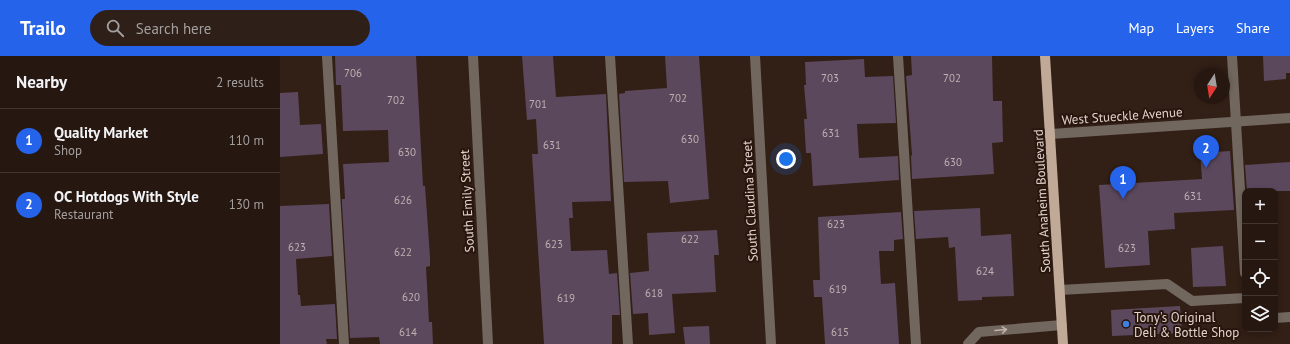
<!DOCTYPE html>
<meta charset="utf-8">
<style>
body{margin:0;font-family:"PT Sans",sans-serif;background:#2e2019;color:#f1f3f6}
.controls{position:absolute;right:12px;bottom:12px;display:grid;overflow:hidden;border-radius:8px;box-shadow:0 2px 6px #0003}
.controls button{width:36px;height:36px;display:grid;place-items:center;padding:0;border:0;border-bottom:1px solid #423630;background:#261710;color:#f1f3f6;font:20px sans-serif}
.compass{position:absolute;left:914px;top:12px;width:36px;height:36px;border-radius:50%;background:#261710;box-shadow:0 2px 6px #0003;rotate:192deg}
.you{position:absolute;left:506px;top:103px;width:14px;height:14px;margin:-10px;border:3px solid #fff;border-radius:50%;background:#1a73e8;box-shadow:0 0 0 6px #1a73e833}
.badge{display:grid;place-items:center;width:26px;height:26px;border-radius:50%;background:#2563eb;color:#fff;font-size:13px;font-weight:700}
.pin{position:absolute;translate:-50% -33px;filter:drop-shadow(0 1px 2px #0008)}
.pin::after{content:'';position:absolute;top:21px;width:14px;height:12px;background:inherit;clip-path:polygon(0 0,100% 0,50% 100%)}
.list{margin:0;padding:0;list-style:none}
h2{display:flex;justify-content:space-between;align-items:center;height:52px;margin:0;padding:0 16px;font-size:17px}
h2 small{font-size:13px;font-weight:400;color:#a49f9f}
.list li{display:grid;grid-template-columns:26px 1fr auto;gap:12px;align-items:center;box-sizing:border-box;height:64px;padding:0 16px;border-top:1px solid #423630}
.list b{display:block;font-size:15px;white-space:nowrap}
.list p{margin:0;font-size:13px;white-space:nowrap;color:#a49f9f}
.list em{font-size:13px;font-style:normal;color:#a49f9f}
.icon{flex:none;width:22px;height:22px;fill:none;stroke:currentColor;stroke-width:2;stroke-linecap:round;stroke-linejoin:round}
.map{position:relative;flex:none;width:1010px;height:288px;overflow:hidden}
header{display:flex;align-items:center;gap:24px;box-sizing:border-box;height:56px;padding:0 20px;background:#2563eb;color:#fff}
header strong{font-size:19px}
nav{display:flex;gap:22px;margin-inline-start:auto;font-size:14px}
.search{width:280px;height:36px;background:#2e2019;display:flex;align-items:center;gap:10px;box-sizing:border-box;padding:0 14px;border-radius:22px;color:#a49f9f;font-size:15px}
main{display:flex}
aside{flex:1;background:#261710}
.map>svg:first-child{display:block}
.building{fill:#5b485d}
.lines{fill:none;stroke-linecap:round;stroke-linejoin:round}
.minor{stroke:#71675e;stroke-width:10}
.major{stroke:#c0aa97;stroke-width:10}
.oneway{stroke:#bfb2ab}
.shop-dot{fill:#3f7fe0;stroke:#28150c;stroke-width:1.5}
.labels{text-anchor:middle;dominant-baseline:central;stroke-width:4;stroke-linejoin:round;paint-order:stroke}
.number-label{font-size:11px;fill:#bfb0b0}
.street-label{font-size:13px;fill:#e0d2cc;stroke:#28150c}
.poi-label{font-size:13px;fill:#e0d2cc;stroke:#28150c;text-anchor:start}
</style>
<header>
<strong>Trailo</strong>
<div class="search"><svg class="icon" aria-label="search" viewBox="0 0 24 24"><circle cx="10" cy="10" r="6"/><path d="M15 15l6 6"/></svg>Search here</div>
<nav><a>Map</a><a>Layers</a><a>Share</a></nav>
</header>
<main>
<aside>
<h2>Nearby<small>2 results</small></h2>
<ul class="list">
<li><span class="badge">1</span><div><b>Quality Market</b><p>Shop</p></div><em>110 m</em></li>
<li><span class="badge">2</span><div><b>OC Hotdogs With Style</b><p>Restaurant</p></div><em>130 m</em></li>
</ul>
</aside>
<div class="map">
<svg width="1010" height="288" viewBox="0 0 1010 288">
<rect width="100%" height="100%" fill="#321f15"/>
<!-- building -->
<g class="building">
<path d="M55 0H136L143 130H145L150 201V210L146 211 149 266H152L153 288H100L99 281 70 282 62 148V143H65L63 108 109 106 108 74 63 75 61 29H56Z"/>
<path d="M242 0H273L276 41 326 38 331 145 292 146 293 162H289L291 195 327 194 329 218 337 217 340 259H332V288H264L252 98H258L256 63 247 64Z"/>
<path d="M385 0H419L429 143 390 147 388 125 344 126 339 38 345 37V35L387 32Z"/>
<path d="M631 0H712L713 45H722L723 86 712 87 714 118 632 123 631 100 632 99 626 20 632 19Z"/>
<path d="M983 0H1010V17H1006V23L984 25Z"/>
<path d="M584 3 585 21 613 20 616 67 577 68 579 102 618 100 619 124 533 130 531 97H526L524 63H527L524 29H526L525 6Z"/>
<path d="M18 36 20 69 41 68 43 98 0 101V37Z"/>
<path d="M950 95 954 154 894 157 895 173 868 175 870 209 825 212 819 129 922 123 920 97Z"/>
<path d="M1010 106V135H967L965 109Z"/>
<path d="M49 148 52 200 16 203 18 239H20L21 250 55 248 57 283H46L47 288H0V150Z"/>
<path d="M700 152 701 180 731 178 734 240 702 241V244L678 245 675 191 669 192 668 181 636 183 634 155Z"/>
<path d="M621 156 623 183 614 184V195H599L601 228 615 227 619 288H545L542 241H534L533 224H540L538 161Z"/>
<path d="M437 174 439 199H434L436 236 392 238 395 277 369 279 368 257 353 258 350 217 369 215 367 177Z"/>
<path d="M943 190 946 230 913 231 911 192Z"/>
<path d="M900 250 902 277 832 280 831 254Z"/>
<path d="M429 270 430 288H405L403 271Z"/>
</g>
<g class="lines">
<!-- minor -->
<g class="minor">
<path d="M47 0 64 288"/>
<path d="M193 0 208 288"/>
<path d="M330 0 348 288"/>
<path d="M475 0 491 288"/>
<path d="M618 0 636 288"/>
<path d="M952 0 965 217"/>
<path d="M771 78 1010 62"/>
<path d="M780 234 887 228 912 245 965 242"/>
<path d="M995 262 1010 261"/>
<path d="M688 288 699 276 782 269"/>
</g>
<!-- major -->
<path class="major" d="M765 0 783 288"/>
</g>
<!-- one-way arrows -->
<defs><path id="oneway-shaft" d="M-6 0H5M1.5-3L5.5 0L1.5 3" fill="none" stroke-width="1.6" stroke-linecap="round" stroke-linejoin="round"/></defs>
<use class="oneway" href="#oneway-shaft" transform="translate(721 274) rotate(-5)"/>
<!-- markers -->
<circle class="shop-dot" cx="846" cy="268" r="4"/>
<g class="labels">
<!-- number labels -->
<g class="number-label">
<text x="73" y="17">706</text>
<text x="550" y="22">703</text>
<text x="672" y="22">702</text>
<text x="398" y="42">702</text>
<text x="116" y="44">702</text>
<text x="258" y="48">701</text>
<text x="551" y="77">631</text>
<text x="410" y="83">630</text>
<text x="272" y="89">631</text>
<text x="127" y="96">630</text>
<text x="673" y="106">630</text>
<text x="913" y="140">631</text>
<text x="123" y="144">626</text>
<text x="556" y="168">623</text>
<text x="410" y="183">622</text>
<text x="274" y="188">623</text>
<text x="17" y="191">623</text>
<text x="847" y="192">623</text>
<text x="123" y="196">622</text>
<text x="705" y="215">624</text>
<text x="558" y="233">619</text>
<text x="374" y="237">618</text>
<text x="131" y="241">620</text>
<text x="286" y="242">619</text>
<text x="128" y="276">614</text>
<text x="560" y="276">615</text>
</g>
<!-- street labels -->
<g class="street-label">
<text transform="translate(842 60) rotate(-4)">West Stueckle Avenue</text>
<text transform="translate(187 145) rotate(-93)">South Emily Street</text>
<text transform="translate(470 145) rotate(-93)">South Claudina Street</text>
<text transform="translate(762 145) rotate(-93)">South Anaheim Boulevard</text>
</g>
<!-- poi labels -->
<g class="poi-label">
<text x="854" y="261">Tony's Original<tspan x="854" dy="15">Deli &amp; Bottle Shop</tspan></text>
</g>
</g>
</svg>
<div class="controls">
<button>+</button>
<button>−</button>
<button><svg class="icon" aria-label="locate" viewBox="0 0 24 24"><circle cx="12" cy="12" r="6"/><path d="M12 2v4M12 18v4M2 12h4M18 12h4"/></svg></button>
<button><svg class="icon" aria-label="layers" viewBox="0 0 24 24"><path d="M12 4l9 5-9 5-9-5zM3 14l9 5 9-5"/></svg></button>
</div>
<svg class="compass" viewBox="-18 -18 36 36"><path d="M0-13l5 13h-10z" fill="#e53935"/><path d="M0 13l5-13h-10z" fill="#a49f9f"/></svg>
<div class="you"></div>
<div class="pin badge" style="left:843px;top:143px">1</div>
<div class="pin badge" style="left:926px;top:112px">2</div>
</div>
</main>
